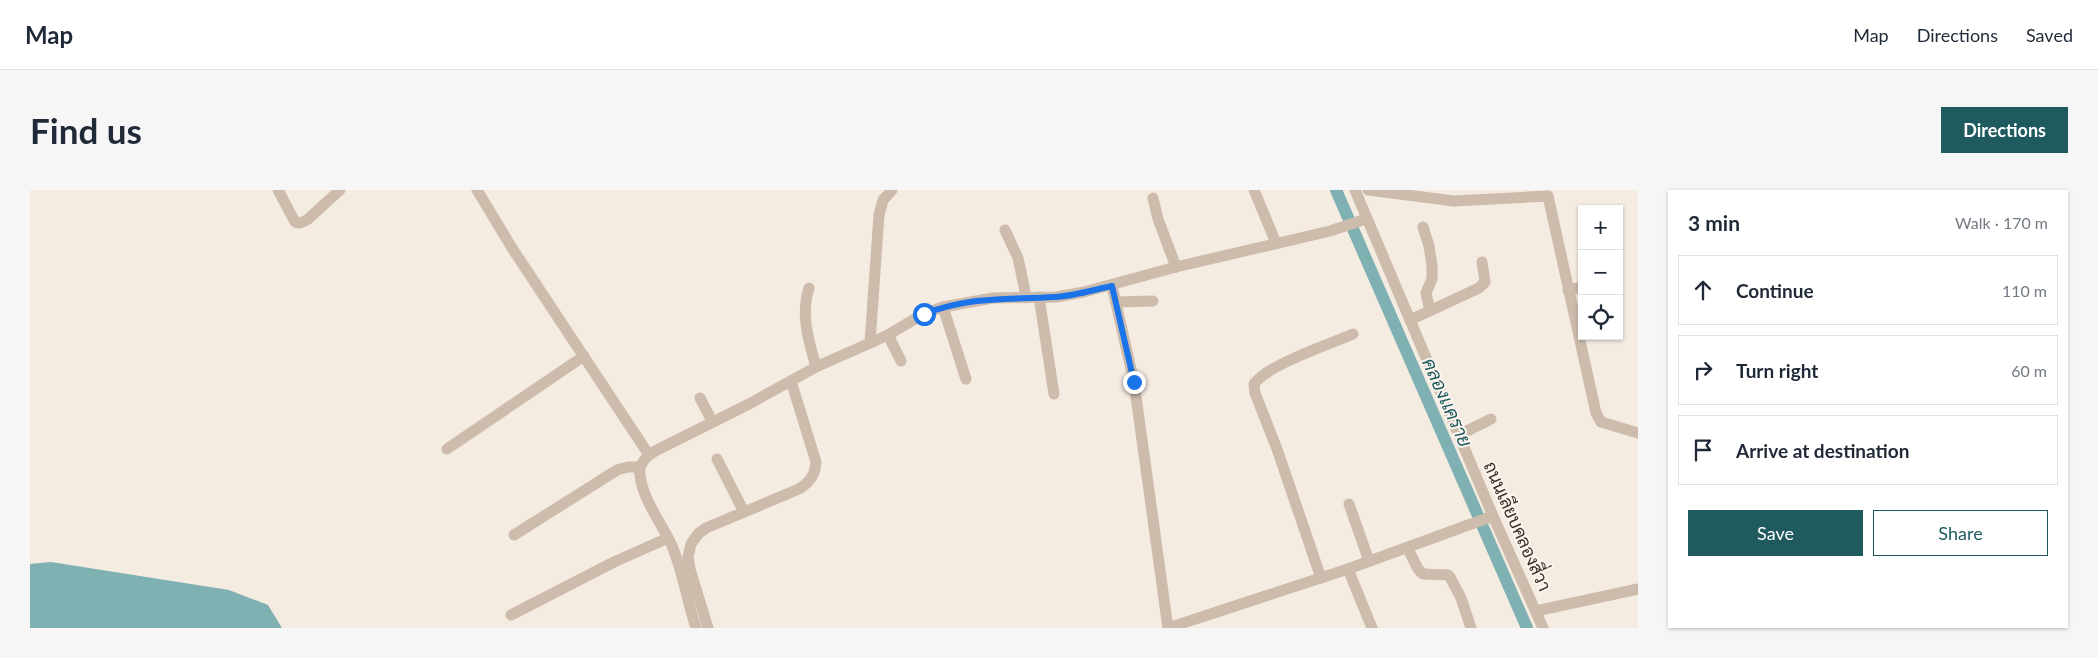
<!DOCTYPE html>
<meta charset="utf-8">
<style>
body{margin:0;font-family:Lato,Sarabun,sans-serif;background:#f6f6f7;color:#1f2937}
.controls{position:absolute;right:15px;top:15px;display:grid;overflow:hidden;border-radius:0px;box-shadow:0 1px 4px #0004}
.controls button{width:45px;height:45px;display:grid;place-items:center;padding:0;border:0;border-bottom:1px solid #e0e1e3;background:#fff;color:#1f2937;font:25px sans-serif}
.stop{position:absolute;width:15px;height:15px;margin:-11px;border:4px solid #1a73e8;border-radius:50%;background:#fff}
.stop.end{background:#1a73e8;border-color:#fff;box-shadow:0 1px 5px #0008}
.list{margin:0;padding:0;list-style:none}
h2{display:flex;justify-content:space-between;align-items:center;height:65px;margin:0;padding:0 20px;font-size:21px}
h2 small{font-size:16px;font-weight:400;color:#747a83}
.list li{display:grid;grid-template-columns:32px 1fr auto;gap:15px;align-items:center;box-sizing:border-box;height:70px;margin:0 10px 10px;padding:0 10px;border:1px solid #e0e1e3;border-radius:0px}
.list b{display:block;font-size:19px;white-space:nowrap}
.list em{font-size:16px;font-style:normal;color:#747a83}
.actions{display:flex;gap:10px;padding:15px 20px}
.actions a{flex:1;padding:11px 0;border:1px solid #1f5a5e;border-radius:0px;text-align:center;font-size:18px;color:#1f5a5e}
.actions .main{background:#1f5a5e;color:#fff}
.icon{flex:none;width:28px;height:28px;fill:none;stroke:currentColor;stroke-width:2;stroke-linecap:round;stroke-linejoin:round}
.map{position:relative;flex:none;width:1608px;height:438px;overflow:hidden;border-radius:0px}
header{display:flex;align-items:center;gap:30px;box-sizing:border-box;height:70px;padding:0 25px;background:#fff;border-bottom:1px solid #e0e1e3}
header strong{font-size:24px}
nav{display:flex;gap:28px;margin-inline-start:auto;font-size:18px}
.intro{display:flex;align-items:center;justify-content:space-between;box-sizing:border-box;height:120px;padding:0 30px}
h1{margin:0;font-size:35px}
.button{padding:12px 22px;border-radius:0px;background:#1f5a5e;color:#fff;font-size:18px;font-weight:700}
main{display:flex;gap:30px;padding:0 30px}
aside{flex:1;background:#fff;border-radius:0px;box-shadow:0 1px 4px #0004}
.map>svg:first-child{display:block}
.water{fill:#7fb0b2}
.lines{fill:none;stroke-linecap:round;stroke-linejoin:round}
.canal{stroke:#7fb0b2;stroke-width:12}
.minor{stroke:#cdbbac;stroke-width:11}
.route{stroke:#1a73e8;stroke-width:6}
.labels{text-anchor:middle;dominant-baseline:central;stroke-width:4;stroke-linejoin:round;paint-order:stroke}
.street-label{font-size:18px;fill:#3b302b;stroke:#fbf5ee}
.water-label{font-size:19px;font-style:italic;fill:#1f5a5e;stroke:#fbf5ee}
</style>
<header>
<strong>Map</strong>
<nav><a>Map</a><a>Directions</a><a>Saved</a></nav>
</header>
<div class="intro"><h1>Find us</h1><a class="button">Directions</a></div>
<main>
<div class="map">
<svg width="1608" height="438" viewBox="0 0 1608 438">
<rect width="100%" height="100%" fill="#f4ebe1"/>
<!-- water -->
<path class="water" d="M21 372 199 400 238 415 252 438H0V374Z"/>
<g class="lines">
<!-- canal -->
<path class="canal" d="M1306 0 1497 438"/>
<!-- minor -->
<g class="minor">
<path d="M248 0 265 32 270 33 277 30 310 0"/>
<path d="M447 0 482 58 619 265"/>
<path d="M1224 0 1246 53"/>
<path d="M1325 0 1463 326 1513 438"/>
<path d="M1338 0 1424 11 1518 6 1566 223 1571 232 1608 243"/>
<path d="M1123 8 1128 29 1146 77"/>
<path d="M1393 37 1399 56 1402 75V89L1396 103 1400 121"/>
<path d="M975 40 988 68 996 106"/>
<path d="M1082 96 1104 192 1138 438"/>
<path d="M779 98C770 125 779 151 786 177"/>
<path d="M1538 100 1552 97"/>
<path d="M1009 107 1024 204"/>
<path d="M1086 112 1123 111"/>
<path d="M913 117 936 189"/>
<path d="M1380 130 1449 98 1455 92 1452 72"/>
<path d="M858 145 871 171"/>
<path d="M840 153 849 25 853 10 862 0"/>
<path d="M670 208 682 231"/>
<path d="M1429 245 1461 229"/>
<path d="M417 259 554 166"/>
<path d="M687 269 714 322"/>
<path d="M1319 314 1339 371"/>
<path d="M484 345 587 280 598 277H610"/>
<path d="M1378 359 1388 379 1393 384 1418 385 1420 387 1431 408 1441 438"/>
<path d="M1318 379 1342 438"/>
<path d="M1291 388 1247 259 1225 203 1224 194C1239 174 1298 155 1323 144"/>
<path d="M1506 421 1608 399"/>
<path d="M481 425 584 372 638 348"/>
<path d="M666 438C657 411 653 382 642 356 632 333 613 311 610 285 608 273 619 264 629 259L719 214 786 177 858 145 893 124 913 117 963 108 1026 107 1054 102 1146 77 1300 41 1336 29"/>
<path d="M678 438 660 379 658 367 661 354 668 344 676 338 769 299C780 292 785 285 786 272L761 191"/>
<path d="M1138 438 1318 379 1463 326"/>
</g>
</g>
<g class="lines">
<!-- route -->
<path class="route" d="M894 124C942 106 975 110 1025 107 1044 106 1063 100 1082 96L1104 192"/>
</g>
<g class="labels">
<!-- street labels -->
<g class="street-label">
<text transform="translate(1488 336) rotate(66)">ถนนเลียบคลองสี่วา</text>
</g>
<!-- water labels -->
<g class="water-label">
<text transform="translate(1418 212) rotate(66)">คลองเเคราย</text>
</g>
</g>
</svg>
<div class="controls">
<button>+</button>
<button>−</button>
<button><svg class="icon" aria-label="locate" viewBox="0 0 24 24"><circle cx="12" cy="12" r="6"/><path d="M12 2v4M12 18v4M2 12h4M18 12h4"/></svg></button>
</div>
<div class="stop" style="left:894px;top:124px"></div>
<div class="stop end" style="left:1104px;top:192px"></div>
</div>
<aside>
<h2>3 min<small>Walk · 170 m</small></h2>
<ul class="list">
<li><svg class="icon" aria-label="ahead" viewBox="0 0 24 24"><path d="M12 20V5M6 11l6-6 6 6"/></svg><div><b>Continue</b></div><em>110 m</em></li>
<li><svg class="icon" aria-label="right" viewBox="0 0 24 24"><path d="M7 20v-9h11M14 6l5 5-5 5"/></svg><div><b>Turn right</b></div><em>60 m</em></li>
<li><svg class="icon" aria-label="arrive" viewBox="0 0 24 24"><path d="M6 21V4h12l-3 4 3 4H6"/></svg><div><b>Arrive at destination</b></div></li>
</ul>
<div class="actions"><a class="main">Save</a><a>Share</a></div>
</aside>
</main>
